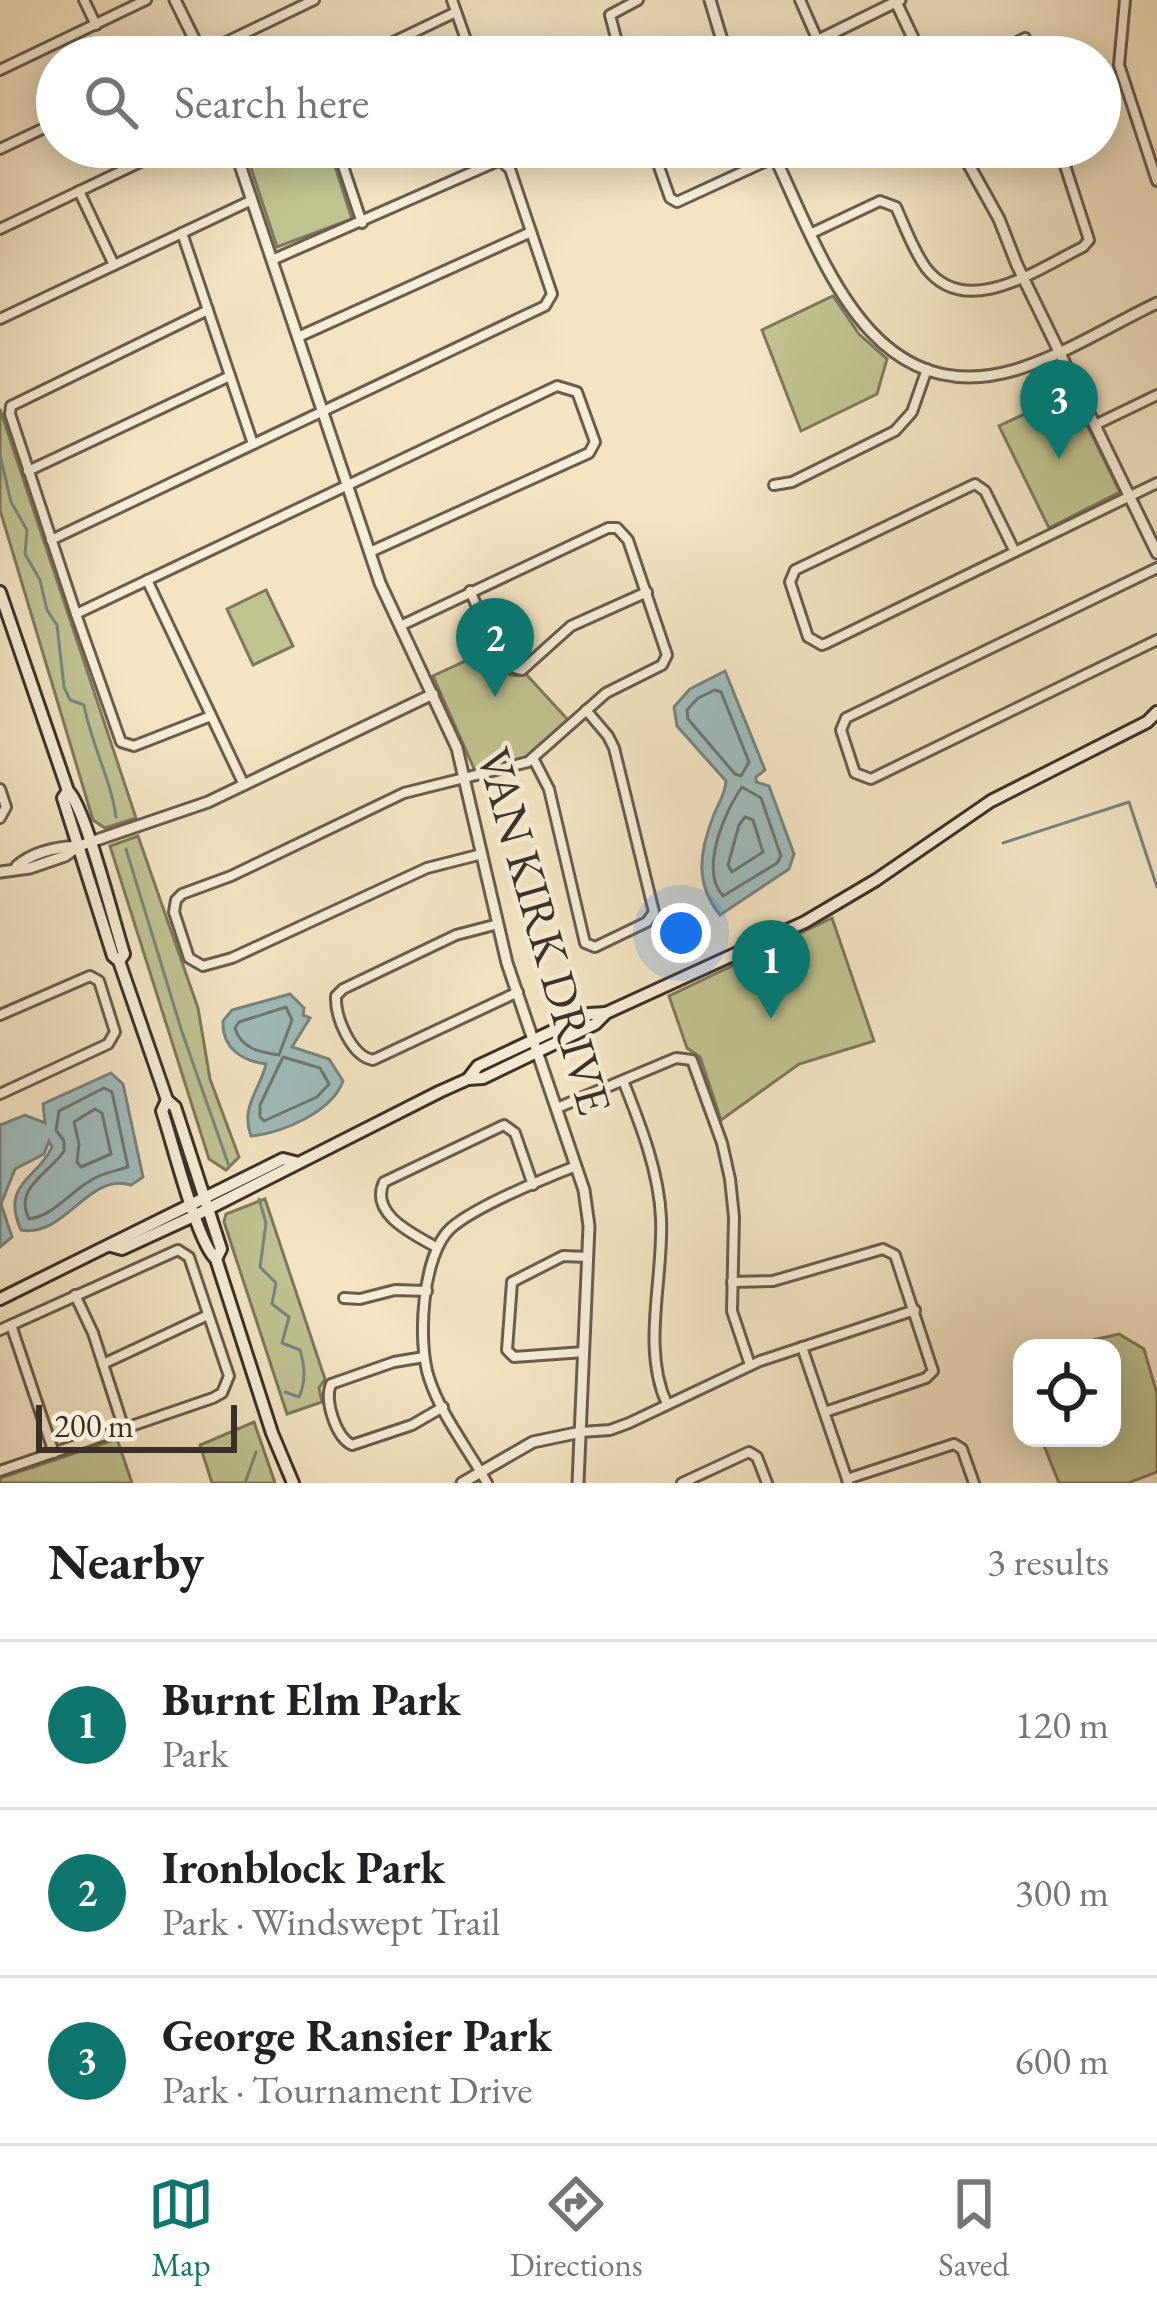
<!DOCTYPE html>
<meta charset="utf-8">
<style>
body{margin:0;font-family:"EB Garamond",serif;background:#f2f2f2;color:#202124}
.controls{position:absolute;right:36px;bottom:36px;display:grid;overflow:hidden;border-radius:24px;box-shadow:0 6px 30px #0003}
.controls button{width:108px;height:108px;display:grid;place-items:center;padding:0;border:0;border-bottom:3px solid #e0e0e0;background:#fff;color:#202124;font:60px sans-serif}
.scale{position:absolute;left:36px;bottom:30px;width:201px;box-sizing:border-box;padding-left:12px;border:6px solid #3c2f29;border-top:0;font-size:33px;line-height:42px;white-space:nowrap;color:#3c2f29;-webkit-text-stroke:9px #f8edd7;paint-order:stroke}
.you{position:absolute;left:681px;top:933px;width:42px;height:42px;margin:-30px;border:9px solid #fff;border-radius:50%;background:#1a73e8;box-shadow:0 0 0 18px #1a73e833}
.badge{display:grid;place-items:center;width:78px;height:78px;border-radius:50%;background:#0f766e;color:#fff;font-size:39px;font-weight:700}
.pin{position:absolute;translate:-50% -99px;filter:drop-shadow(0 3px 6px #0008)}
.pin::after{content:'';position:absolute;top:63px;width:42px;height:36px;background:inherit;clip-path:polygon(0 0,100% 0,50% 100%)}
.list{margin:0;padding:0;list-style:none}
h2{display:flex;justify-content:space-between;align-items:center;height:156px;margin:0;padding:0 48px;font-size:51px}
h2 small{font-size:39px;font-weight:400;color:#757577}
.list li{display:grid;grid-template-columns:78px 1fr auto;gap:36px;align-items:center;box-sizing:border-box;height:168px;padding:0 48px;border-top:3px solid #e0e0e0}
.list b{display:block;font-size:45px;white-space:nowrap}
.list p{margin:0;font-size:39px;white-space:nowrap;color:#757577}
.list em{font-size:39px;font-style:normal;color:#757577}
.icon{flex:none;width:66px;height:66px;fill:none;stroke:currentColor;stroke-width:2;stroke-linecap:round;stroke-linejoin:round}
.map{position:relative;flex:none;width:1157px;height:1483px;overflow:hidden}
.search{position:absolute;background:#fff;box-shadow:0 6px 30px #0003;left:36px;right:36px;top:36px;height:132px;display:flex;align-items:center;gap:30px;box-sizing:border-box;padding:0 42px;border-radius:66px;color:#757577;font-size:45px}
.sheet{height:660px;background:#fff}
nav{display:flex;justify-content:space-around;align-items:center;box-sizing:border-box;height:168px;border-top:3px solid #e0e0e0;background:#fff;font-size:33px;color:#757577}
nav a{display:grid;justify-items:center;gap:6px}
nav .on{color:#0f766e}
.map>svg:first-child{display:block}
.green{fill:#c0c290;stroke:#7e785c;stroke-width:3}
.water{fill:#9fbcbc;stroke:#778481;stroke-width:3}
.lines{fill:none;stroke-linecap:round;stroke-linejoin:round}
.shore{stroke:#6e7672;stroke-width:3}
.stream{stroke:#778481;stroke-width:3}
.minor-casing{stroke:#6a5c4f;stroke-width:14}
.tertiary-casing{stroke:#6a5c4f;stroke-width:15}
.secondary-casing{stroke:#3c2f29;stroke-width:16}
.minor{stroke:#f8edd7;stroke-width:8}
.tertiary{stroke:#f8edd7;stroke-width:9}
.secondary{stroke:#f8edd7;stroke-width:10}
.labels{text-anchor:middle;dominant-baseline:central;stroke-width:9;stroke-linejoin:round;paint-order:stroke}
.street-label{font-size:48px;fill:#3c2f29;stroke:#f8edd7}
</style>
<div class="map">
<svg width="1157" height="1483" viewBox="0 0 1157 1483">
<rect width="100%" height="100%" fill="#f4e4c2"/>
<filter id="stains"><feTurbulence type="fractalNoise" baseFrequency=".00167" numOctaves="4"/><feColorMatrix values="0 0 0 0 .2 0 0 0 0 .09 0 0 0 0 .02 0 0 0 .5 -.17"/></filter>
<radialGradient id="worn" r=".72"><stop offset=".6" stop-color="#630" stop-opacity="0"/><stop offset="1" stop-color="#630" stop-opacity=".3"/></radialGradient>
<!-- green -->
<g class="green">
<path d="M244 147H319L334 163 352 219 277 247Z"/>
<path d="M833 296 859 334 887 359 877 394 801 431 762 330Z"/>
<path d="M1071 392 1120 492 1049 528 999 426Z"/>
<path d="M0 409 136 818 105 828 93 820 0 510Z"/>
<path d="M266 590 293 646 253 665 227 609Z"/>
<path d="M491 649C499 665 505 682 525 673L568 720 527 757 475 771 433 676Z"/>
<path d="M138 836 198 1008 210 1079 239 1157 226 1170 209 1159 110 846Z"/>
<path d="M832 918 874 1041 799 1064 721 1120 700 1057 687 1048 669 996Z"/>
<path d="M265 1199 325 1379 319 1388 322 1402 287 1414 224 1222 226 1214Z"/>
<path d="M1119 1334 1144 1349 1157 1394V1472L1128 1483H1059L1041 1438H1112V1348H1058Z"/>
<path d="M254 1422 275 1483H212L200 1445Z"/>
<path d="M117 1439 132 1483H0V1478Z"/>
</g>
<!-- water -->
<g class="water">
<path d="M725 671 765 770 756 777V782L769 786 794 854 789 869 720 915C695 884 699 853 713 817 718 803 725 796 726 781L677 726 674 707 690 689Z"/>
<path d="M290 994 304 1008 303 1015 310 1018 292 1047 329 1059 343 1081C332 1112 282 1133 251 1136 240 1107 260 1090 266 1064 242 1061 222 1048 223 1021L232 1010Z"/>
<path d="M111 1073 123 1084 143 1177 131 1185C88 1172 65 1238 21 1230 0 1183 38 1179 52 1147L49 1141 44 1154 15 1169 1 1204 12 1237 0 1247V1125L25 1115 45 1123 43 1104Z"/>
</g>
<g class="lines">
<!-- shore -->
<g class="shore">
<path d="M715 690 721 692 749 762 741 776 735 774 688 719 687 710 698 698Z"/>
<path d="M742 787 761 798 781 856 777 863 723 896C699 870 725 811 742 787Z"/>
<path d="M745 817 753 820 763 852 732 872 728 865 739 825Z"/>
<path d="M286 1007 292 1020 279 1055C260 1052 241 1049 235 1028L239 1022Z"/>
<path d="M283 1057 320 1068 329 1084 317 1097 264 1121 260 1117V1105Z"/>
<path d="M104 1088 112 1092 128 1167C119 1170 108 1172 99 1176 73 1187 57 1215 29 1219 13 1187 50 1173 64 1151V1141L56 1130 59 1111Z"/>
<path d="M95 1109 102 1113 111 1154 81 1167 77 1162 79 1144 74 1122Z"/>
</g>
<!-- stream -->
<g class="stream">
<path d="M0 455 11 502 27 530 25 554 40 580 47 610 57 625 64 687 70 700 84 705C91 744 111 779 116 817"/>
<path d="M1003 843 1129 802 1157 887"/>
<path d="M126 849 182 1032 229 1166"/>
<path d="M259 1199 266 1223 260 1267 276 1283 272 1304 289 1317 282 1343 300 1350C305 1367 306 1381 299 1397L285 1392"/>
<path d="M245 1483 256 1452"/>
</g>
<!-- minor casing -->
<g class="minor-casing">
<g id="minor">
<path d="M84 0 96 25"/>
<path d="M452 0 472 57"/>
<path d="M800 0 818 41"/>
<path d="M1125 0 1119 65 1157 181"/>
<path d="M195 57 314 0"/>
<path d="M362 57 456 12"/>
<path d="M621 57 610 15 638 0"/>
<path d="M987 57 1025 38"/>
<path d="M0 70 146 0"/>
<path d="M347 147 341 160 362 223"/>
<path d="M652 147 670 198 677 202 775 157"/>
<path d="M0 149 57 122"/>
<path d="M79 191 114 265"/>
<path d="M0 229 172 147"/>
<path d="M182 233 253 444"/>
<path d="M812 233 880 201 896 207C905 227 913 250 926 268 967 321 1039 268 1083 247L1089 240 1059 147"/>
<path d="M0 319 252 200"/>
<path d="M298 337 531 232"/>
<path d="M1095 425 1157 395"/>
<path d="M28 471 230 376"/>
<path d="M774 485 792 482 895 431 912 412 927 369"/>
<path d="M51 540 545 306 552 294 510 169 500 160 272 260"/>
<path d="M1015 552 985 491 975 484 795 570 790 582 808 637 822 645 827 643 1157 483"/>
<path d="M1157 568 846 718 841 730 855 773 871 779 1157 640"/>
<path d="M147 580 244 785"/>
<path d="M470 591C482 615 495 668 522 670L571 626 647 592"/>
<path d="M76 614 10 414 11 406 208 310"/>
<path d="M400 626 608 528H617L628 540 667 655 662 665 606 693 528 762 404 793 231 876 182 894 176 900 174 912 189 958 203 966 232 958 427 868 482 854"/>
<path d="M211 716 134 746 121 742 76 614 557 386 577 392 595 442 589 453 370 552"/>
<path d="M533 758 549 789 585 943 595 947 647 922 654 912 614 748 608 736 586 710"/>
<path d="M0 789 6 807 0 818"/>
<path d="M498 924 456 935 343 989 336 996C335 1017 351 1056 373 1060L518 992"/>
<path d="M0 1015 90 976 99 981 115 1032 108 1044 0 1094"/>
<path d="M624 1083C641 1126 659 1172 661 1218 664 1278 641 1348 667 1404"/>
<path d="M557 1108 676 1058 692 1060 722 1143 730 1179 734 1217 732 1311 750 1365"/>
<path d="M436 1247C413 1234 369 1214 384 1182L504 1125 515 1133 533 1185"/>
<path d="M732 1282 773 1281 883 1249 895 1255 933 1371 926 1378 825 1412"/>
<path d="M75 1295 93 1333 124 1429"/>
<path d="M344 1298 360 1299 395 1290 427 1291"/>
<path d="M0 1330 11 1325"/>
<path d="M802 1347 848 1482"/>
<path d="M584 1352 514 1357 507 1350 512 1282 563 1256 588 1257"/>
<path d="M424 1357 394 1362 331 1384C324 1401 336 1437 352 1445L412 1425 443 1407"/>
<path d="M103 1364 208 1315"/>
<path d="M581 1432 610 1430 629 1423 760 1361 915 1310"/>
<path d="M0 1471C71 1447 142 1423 213 1398L222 1393 229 1376 189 1257 178 1250 11 1325 54 1453"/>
<path d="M847 1479 954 1444 962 1449 974 1483"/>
<path d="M487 1483C468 1449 441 1415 429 1378 417 1342 422 1254 451 1228 476 1206 543 1179 576 1166"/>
<path d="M682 1483 749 1452 757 1457 767 1483"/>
</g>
</g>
<!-- tertiary casing -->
<g class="tertiary-casing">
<g id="tertiary">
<path d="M175 0 203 57"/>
<path d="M710 0 727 57"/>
<path d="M896 2 922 57"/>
<path d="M784 57 900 0"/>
<path d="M234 147 380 583 457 748 507 963 584 1190 589 1226 578 1483"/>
<path d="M770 147C820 249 866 413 1015 370 1064 355 1111 325 1157 303"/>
<path d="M959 147 999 219 1017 265 1157 553"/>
<path d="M17 866C33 852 58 847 79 846"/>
<path d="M0 872 30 868 65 856 79 846 208 802 433 694"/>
<path d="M462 1483 533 1442 581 1432"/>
</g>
</g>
<!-- secondary casing -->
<g class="secondary-casing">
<g id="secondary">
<path d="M0 592 68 791C85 806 114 923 124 954L119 961"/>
<path d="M68 791 63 798 113 956 119 961 167 1100 175 1107 221 1249 216 1259"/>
<path d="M468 1079 478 1066 589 1014 606 1013"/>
<path d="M167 1100 162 1111C172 1140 197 1243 216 1259L272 1433 293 1483"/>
<path d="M111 1246 122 1249 196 1215 439 1092 468 1079 483 1078 595 1024 606 1013 805 922 876 880 991 801 1147 722 1157 712"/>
<path d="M0 1299 283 1159 295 1162"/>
</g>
</g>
<!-- minor -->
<use href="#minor" class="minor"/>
<!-- tertiary -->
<use href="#tertiary" class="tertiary"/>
<!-- secondary -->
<use href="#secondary" class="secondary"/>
</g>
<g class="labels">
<!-- street labels -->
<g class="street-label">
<text transform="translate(545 931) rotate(74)">VAN KIRK DRIVE</text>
</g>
</g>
<rect width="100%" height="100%" filter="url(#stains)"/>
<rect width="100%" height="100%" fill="url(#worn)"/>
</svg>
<div class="controls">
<button><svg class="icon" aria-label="locate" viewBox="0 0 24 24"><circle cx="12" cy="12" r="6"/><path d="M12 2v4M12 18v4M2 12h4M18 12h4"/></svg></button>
</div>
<div class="scale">200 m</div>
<div class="you"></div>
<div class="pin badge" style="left:771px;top:1019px">1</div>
<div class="pin badge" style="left:495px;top:697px">2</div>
<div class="pin badge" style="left:1059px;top:459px">3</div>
<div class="search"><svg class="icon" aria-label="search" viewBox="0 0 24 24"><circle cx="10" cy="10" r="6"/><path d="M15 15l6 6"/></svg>Search here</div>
</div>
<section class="sheet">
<h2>Nearby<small>3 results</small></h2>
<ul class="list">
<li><span class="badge">1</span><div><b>Burnt Elm Park</b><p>Park</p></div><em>120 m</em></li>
<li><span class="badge">2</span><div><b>Ironblock Park</b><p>Park · Windswept Trail</p></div><em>300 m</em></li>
<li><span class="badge">3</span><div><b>George Ransier Park</b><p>Park · Tournament Drive</p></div><em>600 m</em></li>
</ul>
</section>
<nav>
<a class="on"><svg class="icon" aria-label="map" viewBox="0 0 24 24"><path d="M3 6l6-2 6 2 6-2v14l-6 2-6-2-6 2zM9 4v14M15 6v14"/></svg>Map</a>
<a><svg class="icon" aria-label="directions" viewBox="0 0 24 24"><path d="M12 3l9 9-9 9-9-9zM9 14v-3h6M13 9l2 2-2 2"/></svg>Directions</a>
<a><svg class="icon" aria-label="saved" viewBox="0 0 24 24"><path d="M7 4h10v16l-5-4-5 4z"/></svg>Saved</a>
</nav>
